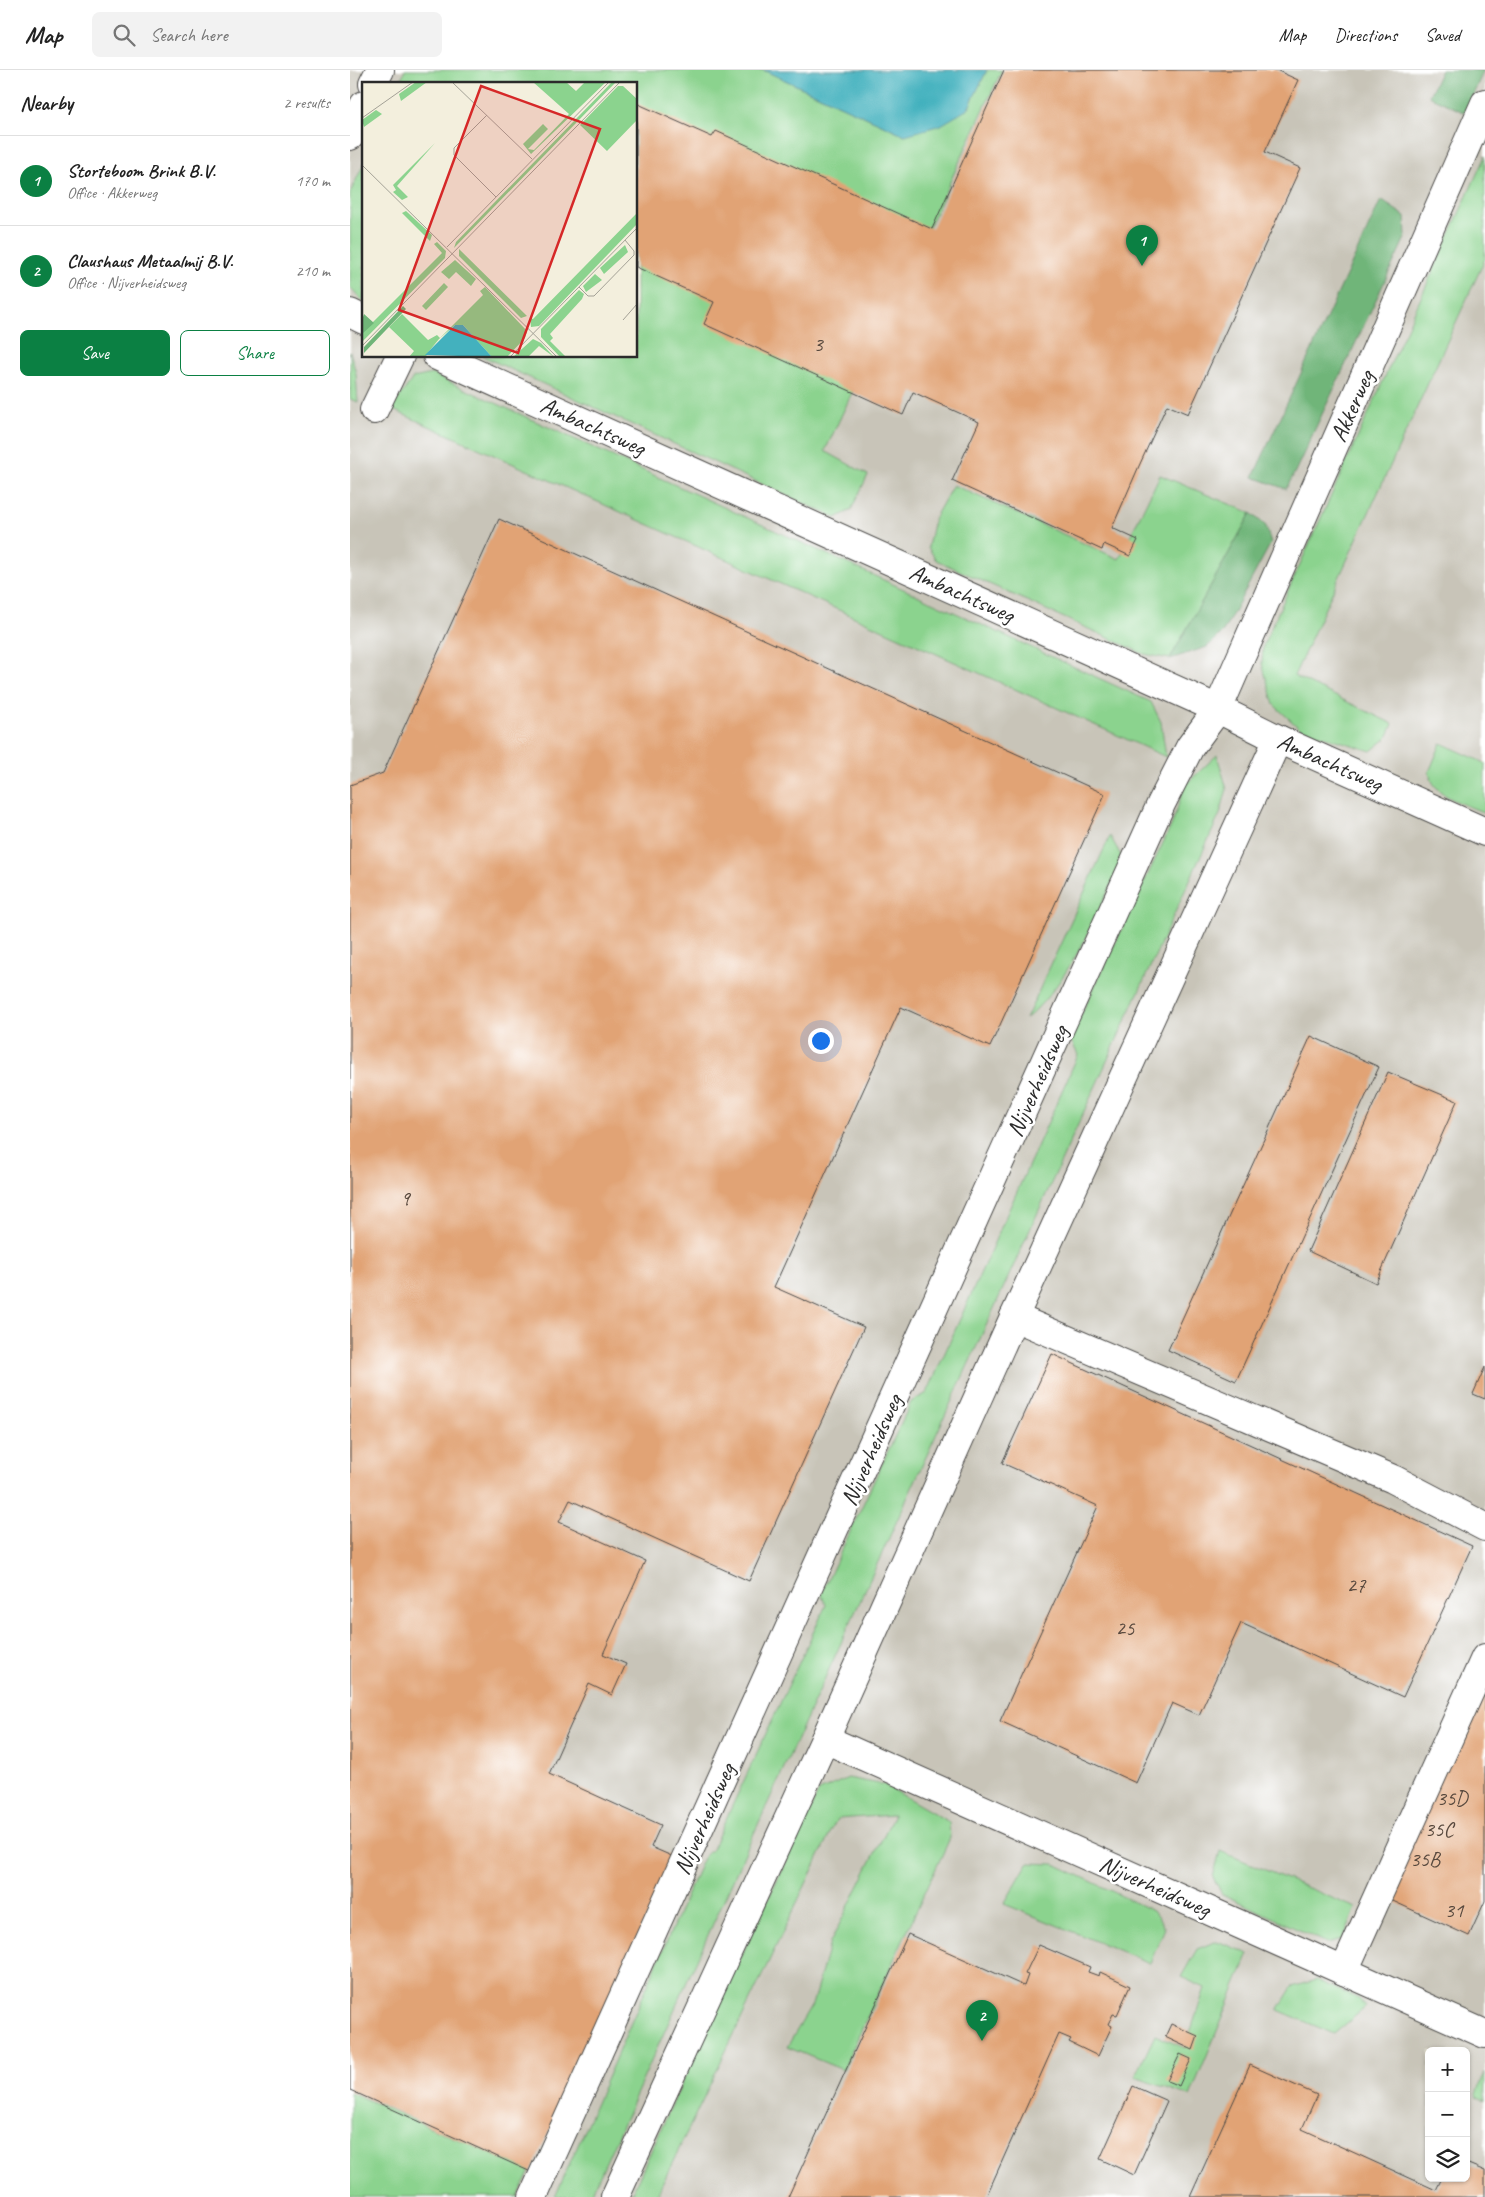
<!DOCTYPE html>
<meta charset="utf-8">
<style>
body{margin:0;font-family:Caveat,sans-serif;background:#f2f2f2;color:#222}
.controls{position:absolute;right:15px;bottom:15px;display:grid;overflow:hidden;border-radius:8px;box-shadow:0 1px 4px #0004}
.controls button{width:45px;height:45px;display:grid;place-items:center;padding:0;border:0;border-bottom:1px solid #e0e0e0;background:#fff;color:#222;font:25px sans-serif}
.you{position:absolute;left:470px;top:970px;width:18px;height:18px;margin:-12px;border:4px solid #fff;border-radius:50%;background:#1a73e8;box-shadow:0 0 0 8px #1a73e833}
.badge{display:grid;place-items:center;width:32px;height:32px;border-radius:50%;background:#0b8043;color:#fff;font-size:16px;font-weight:700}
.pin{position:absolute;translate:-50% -41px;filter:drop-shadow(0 1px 2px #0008)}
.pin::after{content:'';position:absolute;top:26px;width:18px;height:15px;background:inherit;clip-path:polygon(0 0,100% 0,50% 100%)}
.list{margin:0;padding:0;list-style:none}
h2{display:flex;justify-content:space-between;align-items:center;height:65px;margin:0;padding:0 20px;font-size:21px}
h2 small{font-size:16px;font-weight:400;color:#767676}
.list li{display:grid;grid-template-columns:32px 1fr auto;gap:15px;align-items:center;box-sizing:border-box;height:90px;padding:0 20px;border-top:1px solid #e0e0e0}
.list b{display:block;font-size:19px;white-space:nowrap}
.list p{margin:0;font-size:16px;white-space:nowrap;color:#767676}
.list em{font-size:16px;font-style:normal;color:#767676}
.actions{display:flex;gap:10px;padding:15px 20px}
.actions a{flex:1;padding:11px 0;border:1px solid #0b8043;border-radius:8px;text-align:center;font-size:18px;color:#0b8043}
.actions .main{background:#0b8043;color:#fff}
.icon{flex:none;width:28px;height:28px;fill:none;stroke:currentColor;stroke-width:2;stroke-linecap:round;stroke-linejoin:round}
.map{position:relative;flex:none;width:1135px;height:2127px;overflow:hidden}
header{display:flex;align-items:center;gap:30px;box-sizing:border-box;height:70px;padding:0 25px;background:#fff;border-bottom:1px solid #e0e0e0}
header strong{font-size:24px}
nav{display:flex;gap:28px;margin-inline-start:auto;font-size:18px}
.search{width:350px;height:45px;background:#f2f2f2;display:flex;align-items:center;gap:12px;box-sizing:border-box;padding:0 18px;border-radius:8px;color:#767676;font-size:19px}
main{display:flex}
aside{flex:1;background:#fff}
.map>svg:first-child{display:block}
.industrial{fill:#c8c4b8;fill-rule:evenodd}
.green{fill:#8bd38e;stroke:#5b7f5c}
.forest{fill:#70b579;stroke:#4e7052}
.water{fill:#43b1be;stroke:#376e74}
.building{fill:#e1a375}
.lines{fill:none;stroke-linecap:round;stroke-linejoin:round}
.minor-casing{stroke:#494846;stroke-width:30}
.minor{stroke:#fff;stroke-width:28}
.labels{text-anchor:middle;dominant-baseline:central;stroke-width:5;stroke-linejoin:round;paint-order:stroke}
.number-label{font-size:21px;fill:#58493e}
.street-label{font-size:24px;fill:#2b2b2b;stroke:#fff}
.inset-road{fill:none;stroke:#a3a196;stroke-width:1}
.view{fill:#d62828;fill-opacity:0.15;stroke:#d62828;stroke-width:2.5}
.inset-edge{fill:none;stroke:#2b2b2b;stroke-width:2.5}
</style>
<header>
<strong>Map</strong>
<div class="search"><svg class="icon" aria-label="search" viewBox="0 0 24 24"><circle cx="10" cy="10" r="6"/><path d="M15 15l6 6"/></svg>Search here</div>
<nav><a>Map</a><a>Directions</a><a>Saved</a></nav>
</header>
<main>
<aside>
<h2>Nearby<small>2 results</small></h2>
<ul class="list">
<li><span class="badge">1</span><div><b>Storteboom Brink B.V.</b><p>Office · Akkerweg</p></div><em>170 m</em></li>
<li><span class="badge">2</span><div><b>Claushaus Metaalmij B.V.</b><p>Office · Nijverheidsweg</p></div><em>210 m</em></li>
</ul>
<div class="actions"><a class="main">Save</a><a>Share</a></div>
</aside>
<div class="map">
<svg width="1135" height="2127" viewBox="0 0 1135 2127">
<rect width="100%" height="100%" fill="#fff"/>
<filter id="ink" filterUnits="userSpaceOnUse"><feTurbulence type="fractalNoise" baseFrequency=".02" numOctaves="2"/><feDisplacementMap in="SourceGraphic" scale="10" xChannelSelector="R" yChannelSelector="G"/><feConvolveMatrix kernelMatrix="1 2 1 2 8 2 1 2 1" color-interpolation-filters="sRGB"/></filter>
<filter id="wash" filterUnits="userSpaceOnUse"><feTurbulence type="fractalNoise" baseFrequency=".0096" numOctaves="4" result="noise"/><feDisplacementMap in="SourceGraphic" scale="20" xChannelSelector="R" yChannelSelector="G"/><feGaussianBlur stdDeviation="1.12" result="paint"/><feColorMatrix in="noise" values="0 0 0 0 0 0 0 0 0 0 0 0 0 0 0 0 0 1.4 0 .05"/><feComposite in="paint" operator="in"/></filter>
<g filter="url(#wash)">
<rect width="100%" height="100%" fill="#f3efdd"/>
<!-- industrial -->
<path class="industrial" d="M0 0H1135V2127H0ZM14 14H286V286H14ZM1079 1981H1116V2108H1079Z"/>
<!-- green -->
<g class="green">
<path d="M55 0H413L555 65 618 39 637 0H652L475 381 518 405 501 440 486 448 132 286H286V14H49Z"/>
<path d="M1135 86V189L944 606 1043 654 1037 668 1021 681 949 658 924 635 912 594 913 576Z"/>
<path d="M14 93V232L0 217V123Z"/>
<path d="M0 282 6 303 8 332 0 329Z"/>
<path d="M82 304 801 632 811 652 816 687 41 339 63 308Z"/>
<path d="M810 405 901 443 820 589 794 584 586 490 578 477 584 449 603 415 769 489Z"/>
<path d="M1091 673 1135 693V743C1115 734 1083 727 1079 702Z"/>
<path d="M867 685 877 719 870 744 395 1783 240 2127H205L353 1788 362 1779 476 1535 471 1524 561 1332 577 1323 728 985 720 968 822 754 835 715Z"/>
<path d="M760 766 773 789C746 845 723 908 676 949Z"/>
<path d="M498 1708 535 1715 599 1752 600 1768 493 2000 437 1977 462 1935 480 1873 544 1745 487 1749 306 2127H280L337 2002 469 1721Z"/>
<path d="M870 1781 1006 1838 993 1869 977 1873 872 1824 863 1807Z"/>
<path d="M678 1793 705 1794 803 1841 815 1858 800 1893 654 1834Z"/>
<path d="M867 1871 899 1884 840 2026 785 2007 805 1965 835 1978 855 1918 831 1907 847 1879Z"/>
<path d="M966 1910 1009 1929 1016 1937 984 1964 928 1940 942 1917Z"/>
<path d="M1135 2001V2031L1126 2027Z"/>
<path d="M0 2022 180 2101 168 2127H0Z"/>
</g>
<!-- forest -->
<g class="forest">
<path d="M1091 0H1134L1115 43 1079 26Z"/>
<path d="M1031 130 1055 146 1056 166 943 406 936 419 903 407Z"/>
<path d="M901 443 916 456 921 473 873 562 857 577 820 589Z"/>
</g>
<!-- water -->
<path class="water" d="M413 0H637L618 39 591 55 555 65Z"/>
<g id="blocks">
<!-- building -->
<g class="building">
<path d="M654 0H926L948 10 915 82 950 98 838 344 817 335 789 396 762 458 788 470 780 486 754 474 752 480 602 411 629 352 563 322 553 345 507 324 354 254 364 232 286 197V33L362 67 366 61 582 159Z"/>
<path d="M149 449 755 724 640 977 551 937 424 1217 514 1257 399 1511 220 1430 209 1452 295 1491 253 1584 276 1594 262 1625 239 1614 199 1704 311 1755 301 1777 324 1787 181 2102 0 2020V715L33 703Z"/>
<path d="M961 966 1029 997 886 1311 818 1280Z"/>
<path d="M1038 1002 1107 1031 1026 1213 958 1181Z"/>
<path d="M702 1284 1122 1476 1053 1627 891 1553 849 1645 822 1633 786 1713 650 1651 748 1436 652 1393Z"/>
<path d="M1135 1297V1329L1123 1324Z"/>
<path d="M1135 1596V1831L1119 1866 1032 1826Z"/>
<path d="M558 1864 674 1916 678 1905 675 1904 689 1875 740 1897 738 1902 749 1906 750 1902 780 1916 767 1945 763 1944 758 1954 762 1956 748 1986 719 1972 721 1969 709 1964 636 2127H438Z"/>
<path d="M821 1954 848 1966 843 1980 815 1967Z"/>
<path d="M830 1984 841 1989 829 2016 817 2011Z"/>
<path d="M900 1995 967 2025 952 2059 1086 2120 1092 2108H1116V2093L1135 2101V2127H840Z"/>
<path d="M783 2016 817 2031 784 2105 750 2089Z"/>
</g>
</g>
</g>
<g filter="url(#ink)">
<use href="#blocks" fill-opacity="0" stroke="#494846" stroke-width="1"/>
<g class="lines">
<!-- minor casing -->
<g class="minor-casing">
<g id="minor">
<path d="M23 14 30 0"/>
<path d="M0 66 14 35"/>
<path d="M0 243 14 250"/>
<path d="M87 286 868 639 928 669 1135 762"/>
<path d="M24 340 50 286"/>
<path d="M664 1247 1043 1409 1135 1457"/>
<path d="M475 1669 1135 1964"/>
<path d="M994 1901 1135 1588"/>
<path d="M183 2127 811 734 840 677 868 639 1135 33"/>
<path d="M265 2127 475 1669 664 1247 928 669"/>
</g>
</g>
<!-- minor -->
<use href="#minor" class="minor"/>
</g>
</g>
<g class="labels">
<!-- number labels -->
<g class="number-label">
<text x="468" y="274">3</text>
<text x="55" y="1128">9</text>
<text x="1006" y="1515">27</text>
<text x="775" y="1558">25</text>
<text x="1102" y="1728">35D</text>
<text x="1089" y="1759">35C</text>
<text x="1075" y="1789">35B</text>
<text x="1104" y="1840">31</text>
</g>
<!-- street labels -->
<g class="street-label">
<text transform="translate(1002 336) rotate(-66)">Akkerweg</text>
<text transform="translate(243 356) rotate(24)">Ambachtsweg</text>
<text transform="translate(612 523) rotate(24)">Ambachtsweg</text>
<text transform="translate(980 692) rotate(24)">Ambachtsweg</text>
<text transform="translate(687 1011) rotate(-66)">Nijverheidsweg</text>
<text transform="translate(521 1380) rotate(-66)">Nijverheidsweg</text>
<text transform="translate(354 1749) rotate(-66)">Nijverheidsweg</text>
<text transform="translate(805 1816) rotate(24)">Nijverheidsweg</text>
</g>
</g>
<!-- overview -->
<g transform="translate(12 12)">
<rect width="275" height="275" fill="#f3efdd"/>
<path d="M54 0H65L39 19 37 12ZM171 0H204L214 9 223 0H244L169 72 161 62 181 42 186 47 166 67 172 68 207 32ZM250 0H254L92 166 94 160ZM256 4H261L275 17V38L245 69 218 43ZM14 28 20 32 2 45 0 38ZM73 61 35 104 46 115 40 118 31 110 34 108 31 103ZM44 129 70 153 68 159 40 131ZM275 131V142L177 244 169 245 168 236 171 237ZM75 160 84 169 83 176 0 260 1 250 80 171 72 162ZM263 163 266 170 242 192 238 186ZM97 167 165 234 159 236 97 174ZM93 178 114 197 109 204 94 190 87 197 79 190ZM233 192 240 198 224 210 221 204ZM82 201 86 205 64 228 60 224ZM123 205 165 249 163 256 145 275H130L101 243H93L77 257 64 273 66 275H47L52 269 27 245 40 232 66 258 75 253 78 256 121 213 118 209ZM217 208 222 212 220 217 188 252 191 256 188 259 204 275H198L179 255V247ZM171 257 179 261 192 275 177 264 166 275H151Z" fill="#8bd38e"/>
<path d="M41 224 44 227 2 271V265ZM2 232 12 241 0 252V238Z" fill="#70b579"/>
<path d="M93 243H101L130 275 63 273Z" fill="#43b1be"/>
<path class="inset-road" d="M90 0 170 77M125 33 92 66V73L134 115M0 36 51 0M0 83 195 275M85 165 247 0M217 205 226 214H232L272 173V169L263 158M261 238 275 222M0 264 258 0M148 275 275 146"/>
<path class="view" d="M119 4 238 47 156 271 37 228Z"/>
<rect width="275" height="275" class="inset-edge"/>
</g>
</svg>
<div class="controls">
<button>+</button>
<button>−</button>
<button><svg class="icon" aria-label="layers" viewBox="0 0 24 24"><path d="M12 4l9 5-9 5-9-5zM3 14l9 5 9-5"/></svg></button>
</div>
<div class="you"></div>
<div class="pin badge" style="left:792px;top:196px">1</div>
<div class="pin badge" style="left:632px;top:1971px">2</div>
</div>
</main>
